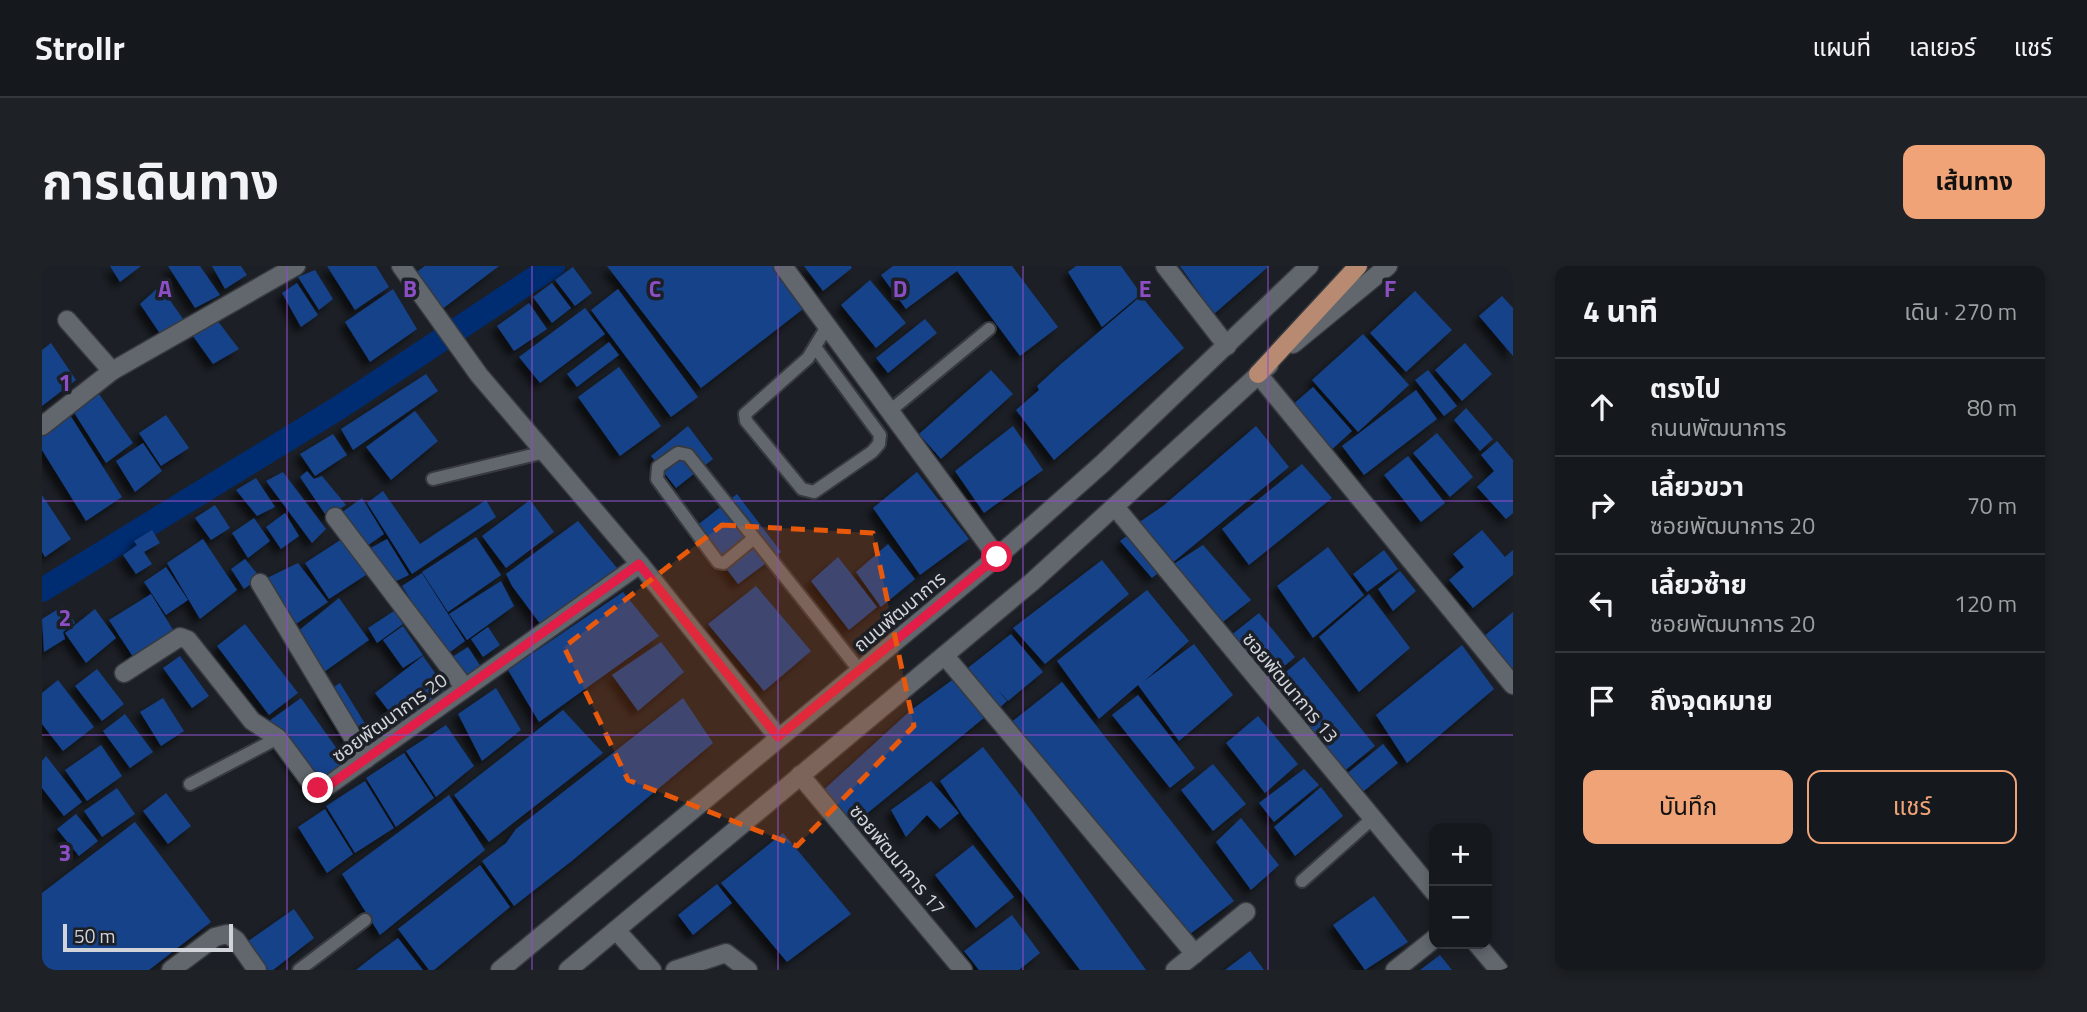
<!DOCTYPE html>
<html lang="th">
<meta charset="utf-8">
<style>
body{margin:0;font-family:"Titillium Web","Noto Sans Thai",sans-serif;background:#1e2125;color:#f1f3f6}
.controls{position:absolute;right:21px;bottom:21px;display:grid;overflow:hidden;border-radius:14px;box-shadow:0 4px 10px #0003}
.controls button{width:63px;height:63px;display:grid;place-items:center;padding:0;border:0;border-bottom:2px solid #34373b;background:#15181c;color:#f1f3f6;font:35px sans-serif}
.scale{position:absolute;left:21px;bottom:18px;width:170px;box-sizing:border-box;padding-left:7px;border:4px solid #d1d4d9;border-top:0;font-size:19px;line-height:24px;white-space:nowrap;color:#d1d4d9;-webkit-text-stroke:5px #1c2026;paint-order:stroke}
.stop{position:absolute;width:21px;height:21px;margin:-16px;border:5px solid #e11d48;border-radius:50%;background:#fff}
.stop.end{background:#e11d48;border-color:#fff;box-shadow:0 2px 7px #0008}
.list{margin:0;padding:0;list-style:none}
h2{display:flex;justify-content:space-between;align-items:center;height:91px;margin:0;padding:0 28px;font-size:30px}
h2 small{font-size:23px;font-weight:400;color:#9da0a3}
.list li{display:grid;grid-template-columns:46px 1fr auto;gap:21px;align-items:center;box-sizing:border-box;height:98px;padding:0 28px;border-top:2px solid #34373b}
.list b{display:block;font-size:26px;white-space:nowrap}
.list p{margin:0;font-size:23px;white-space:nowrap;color:#9da0a3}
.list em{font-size:23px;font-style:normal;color:#9da0a3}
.actions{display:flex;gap:14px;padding:21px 28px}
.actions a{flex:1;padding:16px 0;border:2px solid #efa377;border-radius:14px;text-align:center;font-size:24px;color:#efa377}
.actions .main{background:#efa377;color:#111}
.icon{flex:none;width:38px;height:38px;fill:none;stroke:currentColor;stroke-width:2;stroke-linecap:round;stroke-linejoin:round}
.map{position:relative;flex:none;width:1471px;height:704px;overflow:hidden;border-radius:14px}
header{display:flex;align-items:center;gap:42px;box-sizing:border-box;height:98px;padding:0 35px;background:#15181c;border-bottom:2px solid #34373b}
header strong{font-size:33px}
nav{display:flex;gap:38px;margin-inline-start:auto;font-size:24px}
.intro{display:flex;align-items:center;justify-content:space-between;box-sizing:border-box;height:168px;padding:0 42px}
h1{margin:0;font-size:49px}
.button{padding:18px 32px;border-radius:14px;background:#efa377;color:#111;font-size:24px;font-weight:700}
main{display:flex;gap:42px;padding:0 42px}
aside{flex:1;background:#15181c;border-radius:14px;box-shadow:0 4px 10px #0003}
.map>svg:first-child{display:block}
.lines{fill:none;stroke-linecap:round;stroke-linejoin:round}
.canal{stroke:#002c72;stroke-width:24}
.building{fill:#15428a;filter:url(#shadow)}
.lane-casing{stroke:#373a3f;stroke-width:16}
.street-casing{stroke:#373a3f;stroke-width:21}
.secondary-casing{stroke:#373a3f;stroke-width:21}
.primary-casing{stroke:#373a3f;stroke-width:21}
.lane{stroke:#62676e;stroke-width:12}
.street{stroke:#62676e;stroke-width:18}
.secondary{stroke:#62676e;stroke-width:18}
.primary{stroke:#b88a71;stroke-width:18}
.route{stroke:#e11d48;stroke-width:9}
.marked{fill:#e8590c;fill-opacity:0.2;stroke:#e8590c;stroke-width:5;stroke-dasharray:14 9;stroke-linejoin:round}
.grid{fill:none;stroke:#8c4ec4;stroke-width:2;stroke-opacity:0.55}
.labels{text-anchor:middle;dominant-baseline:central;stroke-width:7;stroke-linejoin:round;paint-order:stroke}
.street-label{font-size:19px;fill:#d1d4d9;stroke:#1c2026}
.grid-label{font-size:23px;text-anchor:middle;font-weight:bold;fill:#8c4ec4;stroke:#1c2026;stroke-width:7;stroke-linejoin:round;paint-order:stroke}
</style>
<header>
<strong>Strollr</strong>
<nav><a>แผนที่</a><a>เลเยอร์</a><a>แชร์</a></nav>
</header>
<div class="intro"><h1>การเดินทาง</h1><a class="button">เส้นทาง</a></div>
<main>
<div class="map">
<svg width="1471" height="704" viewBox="0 0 1471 704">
<defs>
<filter id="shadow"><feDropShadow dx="-6" dy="6" stdDeviation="3.5" flood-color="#0009"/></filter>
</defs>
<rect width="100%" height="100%" fill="#1c2026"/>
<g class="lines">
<!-- canal -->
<path class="canal" d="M0 324 298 141 511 0"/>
</g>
<!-- building -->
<g class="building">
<path d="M68 0H99L78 16Z"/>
<path d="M126 0H158L178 29 153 42Z"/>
<path d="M170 0H199L205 9 183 23Z"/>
<path d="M285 0H334L347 21 313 44Z"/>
<path d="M383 0H457L399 44 373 7Z"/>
<path d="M565 0H735L765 40 659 122Z"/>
<path d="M762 0H809L810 2 781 25Z"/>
<path d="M851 0H970L1016 61 978 90 915 5 864 43 839 9Z"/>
<path d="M1034 0H1079L1099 28 1060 61 1026 6Z"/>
<path d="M1138 0H1227L1172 48Z"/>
<path d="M531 1 550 27 533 40 513 14Z"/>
<path d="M273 4 291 33 277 44 256 11Z"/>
<path d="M828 14 864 57 834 82 799 39Z"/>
<path d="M255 17 276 49 259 61 240 27Z"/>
<path d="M510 17 529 42 510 57 491 31Z"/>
<path d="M118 20 141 53 119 69 98 38Z"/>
<path d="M351 23 375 63 328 96 303 56Z"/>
<path d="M576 23 656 131 629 151 549 44Z"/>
<path d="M1373 25 1410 64 1364 106 1328 67Z"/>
<path d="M1099 30 1142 82 1012 194 974 144 997 124 995 120 1019 98Z"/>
<path d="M1460 30 1471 42V90L1437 50Z"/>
<path d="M487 37 505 63 472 85 455 60Z"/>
<path d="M543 42 563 68 498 117 477 91Z"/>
<path d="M883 53 895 67 846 107 834 92Z"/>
<path d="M175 54 197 83 171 98 151 70Z"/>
<path d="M1321 68 1367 119 1316 166 1270 114Z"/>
<path d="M567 76 577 89 535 121 525 108Z"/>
<path d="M9 77 34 114 0 140V84Z"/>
<path d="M1423 77 1450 108 1420 135 1393 104Z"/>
<path d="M577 101 619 160 578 190 536 131Z"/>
<path d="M949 104 971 128 899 193 877 168Z"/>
<path d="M1386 104 1415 140 1402 150 1373 114Z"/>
<path d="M384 108 396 125 311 184 299 163Z"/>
<path d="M1271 121 1310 165 1286 187 1248 141Z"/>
<path d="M1374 124 1395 153 1322 209 1300 180Z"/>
<path d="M57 128 91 177 64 197 31 145Z"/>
<path d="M1424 142 1451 173 1438 185 1412 154Z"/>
<path d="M373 145 396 175 349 214 324 181Z"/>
<path d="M28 149 80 231 44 255 0 184V168Z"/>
<path d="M124 149 147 182 119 200 97 167Z"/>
<path d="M646 160 671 193 634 222 609 190Z"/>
<path d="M971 160 1001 204 942 247 913 205Z"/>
<path d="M1214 160 1247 201 1129 298 1096 257 1121 240Z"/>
<path d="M1395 167 1431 211 1408 231 1371 187Z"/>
<path d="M291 168 305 189 273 210 258 188Z"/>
<path d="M1455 175 1471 194V247L1464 253 1435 221 1452 205 1439 189Z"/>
<path d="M101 177 120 205 93 226 74 195Z"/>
<path d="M1366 190 1403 237 1379 256 1342 209Z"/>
<path d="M1260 198 1290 232 1207 299 1180 263Z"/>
<path d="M265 205 272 213 280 210 304 239 285 251 258 211Z"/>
<path d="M241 206 284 263 270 277 224 215Z"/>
<path d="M875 206 927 273 878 309 831 242Z"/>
<path d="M214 212 233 241 215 250 194 224Z"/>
<path d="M341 225 378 278 444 234 454 251 370 308 325 237Z"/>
<path d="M695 228 739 286 696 318 653 261Z"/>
<path d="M0 229 29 273 3 291 0 286Z"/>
<path d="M320 232 342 268 322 282 299 247Z"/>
<path d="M488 234 512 266 464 302 440 270Z"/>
<path d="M173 239 188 262 169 274 153 252Z"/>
<path d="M243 247 257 270 239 283 224 261Z"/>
<path d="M212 252 228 275 206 292 190 267Z"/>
<path d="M536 255 580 308 502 363 470 320 464 308Z"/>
<path d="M110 264 118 277 102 286 110 298 94 308 81 289 95 279 92 275Z"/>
<path d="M1440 264 1463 291 1471 284V309L1431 342 1407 314 1422 301 1411 288Z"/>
<path d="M1090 266 1120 304 1110 312 1078 275Z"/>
<path d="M303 271 327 307 287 333 263 297Z"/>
<path d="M434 271 459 309 406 346 380 306Z"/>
<path d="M161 273 195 324 158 353 125 297Z"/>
<path d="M345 273 367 309 348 318 325 284Z"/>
<path d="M846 278 873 313 839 341 814 306Z"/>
<path d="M1161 279 1209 334 1177 359 1127 301Z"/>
<path d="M1286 281 1322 329 1271 372 1235 320Z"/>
<path d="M1342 284 1356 303 1325 326 1311 308Z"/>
<path d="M796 291 835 341 807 364 769 315Z"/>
<path d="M203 293 218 311 202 323 189 303Z"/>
<path d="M1060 294 1087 328 1003 398 971 362Z"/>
<path d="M256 297 286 336 251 360 221 314Z"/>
<path d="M124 301 146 334 124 349 102 316Z"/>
<path d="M1358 305 1374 325 1351 345 1336 323Z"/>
<path d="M380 307 423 375 404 389 360 320Z"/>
<path d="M459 315 472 340 425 374 407 348Z"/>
<path d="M714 320 769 385 722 425 666 358Z"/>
<path d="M1105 324 1147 375 1101 416 1152 378 1191 429 1137 475 1096 419 1057 453 1015 395Z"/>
<path d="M581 326 617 370 497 456 466 404Z"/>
<path d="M109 328 133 367 93 394 67 354Z"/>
<path d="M1327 328 1368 382 1317 426 1277 371Z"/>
<path d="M297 332 327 374 282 406 255 366Z"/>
<path d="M21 340 33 357 21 366 23 373 2 386 0 353Z"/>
<path d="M53 343 74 372 44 397 23 367Z"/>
<path d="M352 345 361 358 335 377 326 362Z"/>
<path d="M1471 346V409L1441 371Z"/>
<path d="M1217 347 1253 391 1224 416 1188 370Z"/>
<path d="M203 358 256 427 227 449 175 380Z"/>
<path d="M361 360 381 389 361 402 341 374Z"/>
<path d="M446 361 458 379 441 391 429 373Z"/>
<path d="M969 368 1001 406 966 435 954 422 965 435 955 444 922 405Z"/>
<path d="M619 376 642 406 596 445 570 409Z"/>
<path d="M1420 379 1452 423 1365 497 1334 449Z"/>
<path d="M426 381 439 401 420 414 407 393Z"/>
<path d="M138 390 167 430 150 442 121 402Z"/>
<path d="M381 390 408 428 359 461 333 427Z"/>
<path d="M1262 391 1333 480 1300 507 1229 418Z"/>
<path d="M55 403 82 438 60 455 33 420Z"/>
<path d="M917 409 948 447 806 563 776 529 868 445Z"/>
<path d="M16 414 52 461 21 485 0 458V427Z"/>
<path d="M1020 416 1192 635 1144 671 967 458Z"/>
<path d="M298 417 335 477 316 489 279 429Z"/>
<path d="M454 422 479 464 440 495 416 448Z"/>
<path d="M1096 429 1153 502 1128 522 1070 449Z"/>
<path d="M121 432 142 465 119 480 98 446Z"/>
<path d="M259 432 307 500 271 526 223 458Z"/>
<path d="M641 432 671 477 531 594 472 640 440 595 464 577 474 563Z"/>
<path d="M521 444 561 487 447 576 412 529Z"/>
<path d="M83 448 111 486 88 502 61 465Z"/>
<path d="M1216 450 1256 498 1223 527 1184 477Z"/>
<path d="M404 459 432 500 394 531 364 485Z"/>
<path d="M1341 478 1356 497 1317 529 1302 510Z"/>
<path d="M59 479 80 510 45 535 23 504Z"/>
<path d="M941 481 975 525 1104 704H1038L921 550 898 515Z"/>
<path d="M362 487 392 532 354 561 324 512Z"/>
<path d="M4 490 40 536 22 550 0 522V495Z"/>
<path d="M1171 498 1204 538 1171 565 1139 524Z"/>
<path d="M1262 503 1277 519 1232 556 1217 537Z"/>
<path d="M323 515 352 562 313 587 284 540Z"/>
<path d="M889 515 917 547 898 563 885 549 864 571 849 544Z"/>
<path d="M1279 521 1301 550 1253 590 1232 561Z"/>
<path d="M75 522 93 548 60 571 42 545Z"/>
<path d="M124 527 149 560 126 578 101 545Z"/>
<path d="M407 529 443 584 338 669 300 608Z"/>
<path d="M283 543 311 588 285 607 256 561Z"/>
<path d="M34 548 56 575 37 590 15 563Z"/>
<path d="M1199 552 1237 599 1209 624 1174 576Z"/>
<path d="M93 556 169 656 107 704H0V627Z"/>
<path d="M741 567 809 648 745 696 679 617Z"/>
<path d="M931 579 972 631 934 662 893 609Z"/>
<path d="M438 599 468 641 392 704H387L356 663Z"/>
<path d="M675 618 690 637 651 669 636 649Z"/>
<path d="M1332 630 1366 676 1323 704 1291 659Z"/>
<path d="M252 643 272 672 231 704H221L202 678Z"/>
<path d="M970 649 998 687 977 704H937L922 685Z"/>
<path d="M356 672 381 704H314L333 689Z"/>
<path d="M1208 685 1222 704H1183Z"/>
<path d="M1398 689 1410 704H1378Z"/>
</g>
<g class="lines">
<!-- lane casing -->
<g class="lane-casing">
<g id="lane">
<path d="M773 81 838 169 837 178 830 186 772 226 760 223 704 155 703 148 766 92 786 59"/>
<path d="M849 144 947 63"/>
<path d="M391 213 503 186"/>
<path d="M711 273 682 297 676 296 615 213 616 201 636 187 646 189 818 405"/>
<path d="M148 518 236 472"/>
<path d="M1260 615 1331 552"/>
<path d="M257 704 323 654"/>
</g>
</g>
<!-- street casing -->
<g class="street-casing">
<g id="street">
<path d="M741 0 955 291"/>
<path d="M1123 0 1185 80"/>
<path d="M25 54 70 105"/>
<path d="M1216 108 1471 419"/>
<path d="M0 160 70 105 254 0"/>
<path d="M1074 242 1392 626"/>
<path d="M293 251 423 422"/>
<path d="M218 317 324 493"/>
<path d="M903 390 1153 688"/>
<path d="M82 407 138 371 146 374 210 455 236 472 270 518 280 524 598 298"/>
<path d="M758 509 921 704"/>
<path d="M574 664 610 704"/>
<path d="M1435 678 1457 704"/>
<path d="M129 704 173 671 185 668 194 674 215 704"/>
<path d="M633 704 684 687 706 704"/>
<path d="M1133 704 1204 646"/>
<path d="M1353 704 1392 673"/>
</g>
</g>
<!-- secondary casing -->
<g class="secondary-casing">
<g id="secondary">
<path d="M359 0 437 109 598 298 736 471"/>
<path d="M1251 78 1346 0"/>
<path d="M458 704 955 291 1060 198 1267 0"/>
<path d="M526 704 990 316 1227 99"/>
</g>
</g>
<!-- primary casing -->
<g class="primary-casing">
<path id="primary" d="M1216 108 1316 0"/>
</g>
<!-- lane -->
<use href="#lane" class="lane"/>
<!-- street -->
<use href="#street" class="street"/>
<!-- secondary -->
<use href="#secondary" class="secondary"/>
<!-- primary -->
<use href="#primary" class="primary"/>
</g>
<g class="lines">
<!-- route -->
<path class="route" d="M276 522 286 520 597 298 736 471 955 291"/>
</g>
<!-- marked area -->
<path class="marked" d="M680 259 831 267 872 460 755 580 586 514 522 381Z"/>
<!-- grid -->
<path class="grid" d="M245 0V704M490 0V704M736 0V704M981 0V704M1226 0V704M0 235H1471M0 469H1471"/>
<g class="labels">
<!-- street labels -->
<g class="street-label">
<text transform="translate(857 345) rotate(-40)">ถนนพัฒนาการ</text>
<text transform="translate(1249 421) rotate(50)">ซอยพัฒนาการ 13</text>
<text transform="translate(347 451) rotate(-36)">ซอยพัฒนาการ 20</text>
<text transform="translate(856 593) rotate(50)">ซอยพัฒนาการ 17</text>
</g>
</g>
<g class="grid-label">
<text x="123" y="31">A</text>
<text x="368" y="31">B</text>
<text x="613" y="31">C</text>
<text x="858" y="31">D</text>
<text x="1103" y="31">E</text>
<text x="1348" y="31">F</text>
<text x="23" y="125">1</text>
<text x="23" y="360">2</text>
<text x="23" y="595">3</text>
</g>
</svg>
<div class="controls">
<button>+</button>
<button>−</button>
</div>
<div class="scale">50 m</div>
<div class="stop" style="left:955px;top:291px"></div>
<div class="stop end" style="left:276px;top:522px"></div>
</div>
<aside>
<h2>4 นาที<small>เดิน · 270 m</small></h2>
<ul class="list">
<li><svg class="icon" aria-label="ahead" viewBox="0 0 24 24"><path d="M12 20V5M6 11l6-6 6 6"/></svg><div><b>ตรงไป</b><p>ถนนพัฒนาการ</p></div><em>80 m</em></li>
<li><svg class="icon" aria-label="right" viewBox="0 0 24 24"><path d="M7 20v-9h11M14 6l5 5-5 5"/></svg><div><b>เลี้ยวขวา</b><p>ซอยพัฒนาการ 20</p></div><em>70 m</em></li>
<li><svg class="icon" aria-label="left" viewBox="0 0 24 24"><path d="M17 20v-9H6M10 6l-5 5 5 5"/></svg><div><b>เลี้ยวซ้าย</b><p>ซอยพัฒนาการ 20</p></div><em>120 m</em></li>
<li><svg class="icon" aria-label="arrive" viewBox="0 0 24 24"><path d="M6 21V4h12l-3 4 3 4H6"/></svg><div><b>ถึงจุดหมาย</b></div></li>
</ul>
<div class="actions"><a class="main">บันทึก</a><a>แชร์</a></div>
</aside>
</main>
